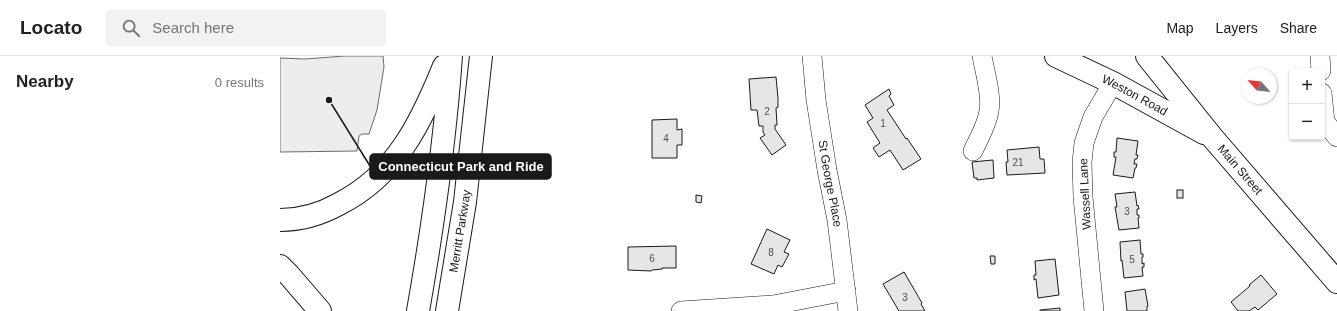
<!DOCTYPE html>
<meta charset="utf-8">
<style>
body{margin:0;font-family:Helvetica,sans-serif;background:#f2f2f2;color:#202124}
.controls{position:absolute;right:12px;top:12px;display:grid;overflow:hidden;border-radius:4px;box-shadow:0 1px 3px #0004}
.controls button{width:36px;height:36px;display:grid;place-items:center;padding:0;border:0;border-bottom:1px solid #e0e0e0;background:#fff;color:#202124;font:20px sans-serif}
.compass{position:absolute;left:961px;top:12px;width:36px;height:36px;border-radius:50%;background:#fff;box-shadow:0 1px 3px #0004;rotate:297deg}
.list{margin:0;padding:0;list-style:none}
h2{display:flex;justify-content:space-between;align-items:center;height:52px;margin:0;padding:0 16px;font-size:17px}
h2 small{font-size:13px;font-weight:400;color:#757577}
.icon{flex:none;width:22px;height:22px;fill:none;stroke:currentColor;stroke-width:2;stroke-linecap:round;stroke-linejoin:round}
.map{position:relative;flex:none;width:1057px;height:255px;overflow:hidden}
header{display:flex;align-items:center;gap:24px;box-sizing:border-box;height:56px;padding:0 20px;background:#fff;border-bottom:1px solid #e0e0e0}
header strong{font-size:19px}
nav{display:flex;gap:22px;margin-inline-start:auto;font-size:14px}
.search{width:280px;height:36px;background:#f2f2f2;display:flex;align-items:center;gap:10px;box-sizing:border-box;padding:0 14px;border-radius:4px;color:#757577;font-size:15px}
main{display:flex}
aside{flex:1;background:#fff}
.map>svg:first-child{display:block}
.parking{fill:#ededed;stroke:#6a6a6a}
.building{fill:#e6e6e6;stroke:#1a1a1a}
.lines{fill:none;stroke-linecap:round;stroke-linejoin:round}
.minor-casing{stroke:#1a1a1a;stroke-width:20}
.major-casing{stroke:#1a1a1a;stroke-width:24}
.highway-casing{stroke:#1a1a1a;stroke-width:24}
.minor{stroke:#fff;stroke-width:19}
.major{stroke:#fff;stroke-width:22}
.highway{stroke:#fff;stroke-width:22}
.labels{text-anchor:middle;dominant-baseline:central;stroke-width:3;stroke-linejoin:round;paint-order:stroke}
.number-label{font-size:10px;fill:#4d4d4d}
.street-label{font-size:12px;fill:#1a1a1a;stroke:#fff}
.leader{fill:none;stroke:#1a1a1a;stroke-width:1.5}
.callout-dot{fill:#1a1a1a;stroke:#fff;stroke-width:1.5}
.callout{fill:#1a1a1a;stroke:#1a1a1a;stroke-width:1.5}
.callout-label{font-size:13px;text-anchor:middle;font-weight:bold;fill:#fff}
</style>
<header>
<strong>Locato</strong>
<div class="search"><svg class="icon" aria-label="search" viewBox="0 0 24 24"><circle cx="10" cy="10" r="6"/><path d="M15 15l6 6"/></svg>Search here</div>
<nav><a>Map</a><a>Layers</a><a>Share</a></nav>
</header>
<main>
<aside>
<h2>Nearby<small>0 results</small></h2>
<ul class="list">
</ul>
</aside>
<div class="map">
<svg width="1057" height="255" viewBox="0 0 1057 255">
<rect width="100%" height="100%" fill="#fff"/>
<!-- parking -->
<path class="parking" d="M65 0H103L104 11 97 54 89 78H82L79 80 77 95 0 96V2L25 3Z"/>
<!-- building -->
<g class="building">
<path d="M496 21 498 42V51L496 52 497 69H495V73L506 89 492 99 480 82 485 79 483 76V70H479L477 54H471L469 23Z"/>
<path d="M609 33 611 38 609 40 614 49 607 54 626 83 627 82 641 103 623 114 610 94 599 101 593 92 600 87 587 66 593 62 585 49Z"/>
<path d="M397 63V74L402 73V89H397V102H372V64Z"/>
<path d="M837 82 858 85 856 99H858L857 103H855L854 108H857L856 112H855L853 122 833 119 836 101H834V96H836Z"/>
<path d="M759 91 760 103H764L765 117 727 119 726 106H728L727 94Z"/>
<path d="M713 104 714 122 697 124V122H694L692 106Z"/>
<rect x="897" y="134" width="6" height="8"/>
<path d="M855 136 857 150 858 149 859 153H857V159H859V162H858L859 172 839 174 835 151H837L835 138Z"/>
<path d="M416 139 422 140 421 147 416 146Z"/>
<path d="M487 173 510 184 504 196 509 198 502 211 498 209 494 218 471 208Z"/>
<path d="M860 184 861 198H863V201H862V208L864 207V211H862L863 220 844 222 842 204 841 205 840 186Z"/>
<path d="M396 190V212H382V213L372 214 371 215 348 214V191Z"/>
<path d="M710 200H715V208H711Z"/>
<path d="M775 203 779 239 758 242 756 223 754 224V219H756L755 205Z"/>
<path d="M624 216 642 247 641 248 645 255H619L603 228Z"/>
<path d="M981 219 997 238 978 254 975 251 969 255H958L951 246 970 230 969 229Z"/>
<path d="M865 233 868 250H867V255H847L845 236Z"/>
<path d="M780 252V255H760V254Z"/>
</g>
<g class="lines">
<!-- minor casing -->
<g class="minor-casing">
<g id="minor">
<path id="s1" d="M532 0 536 44 547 114 557 164 568 255"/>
<path d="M1040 0 1041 15"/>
<path d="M1042 37 1045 66 1057 81"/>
<path d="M693 95C699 82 707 69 709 55 712 39 705 17 702 0"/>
<path d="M401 255 493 249 566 235"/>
<path d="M814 255 803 141 802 106 804 87 813 61 833 27"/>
</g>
</g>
<!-- major casing -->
<g class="major-casing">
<g id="major">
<path id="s2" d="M776 0 833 27 924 77"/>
<path id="s3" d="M867 0 932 81 1057 226"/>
</g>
</g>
<!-- highway casing -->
<g class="highway-casing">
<g id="highway">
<path d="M0 164C20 164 41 158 59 148 116 119 141 67 164 10"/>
<path d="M0 210 9 219 40 255"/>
<path d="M138 255C153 170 165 86 171 0"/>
<path id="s4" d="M167 255 185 146 201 0"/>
</g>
</g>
<!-- minor -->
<use href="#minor" class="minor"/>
<!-- major -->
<use href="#major" class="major"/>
<!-- highway -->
<use href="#highway" class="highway"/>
</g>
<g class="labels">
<!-- number labels -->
<g class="number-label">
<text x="487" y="55">2</text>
<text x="603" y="67">1</text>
<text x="386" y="82">4</text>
<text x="738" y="106">21</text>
<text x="847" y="155">3</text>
<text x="491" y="196">8</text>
<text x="372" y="202">6</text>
<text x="852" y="203">5</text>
<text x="625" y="241">3</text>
</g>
<!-- street labels -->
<g class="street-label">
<text stroke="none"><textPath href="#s2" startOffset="88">Weston Road</textPath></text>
<text stroke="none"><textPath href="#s3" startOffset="147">Main Street</textPath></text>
<text stroke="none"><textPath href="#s1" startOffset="129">St George Place</textPath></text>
<text transform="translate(805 138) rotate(-93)">Wassell Lane</text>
<text stroke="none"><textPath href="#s4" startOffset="81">Merritt Parkway</textPath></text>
</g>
</g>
<!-- callouts -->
<path class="leader" d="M49 44L90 110"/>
<circle class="callout-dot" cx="49" cy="44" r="4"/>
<rect class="callout" x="90" y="98" width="181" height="25" rx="4"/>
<g class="callout-label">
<text x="181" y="115">Connecticut Park and Ride</text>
</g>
</svg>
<div class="controls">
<button>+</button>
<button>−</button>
</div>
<svg class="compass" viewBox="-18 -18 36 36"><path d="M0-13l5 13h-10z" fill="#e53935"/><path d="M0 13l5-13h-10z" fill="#757577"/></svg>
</div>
</main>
